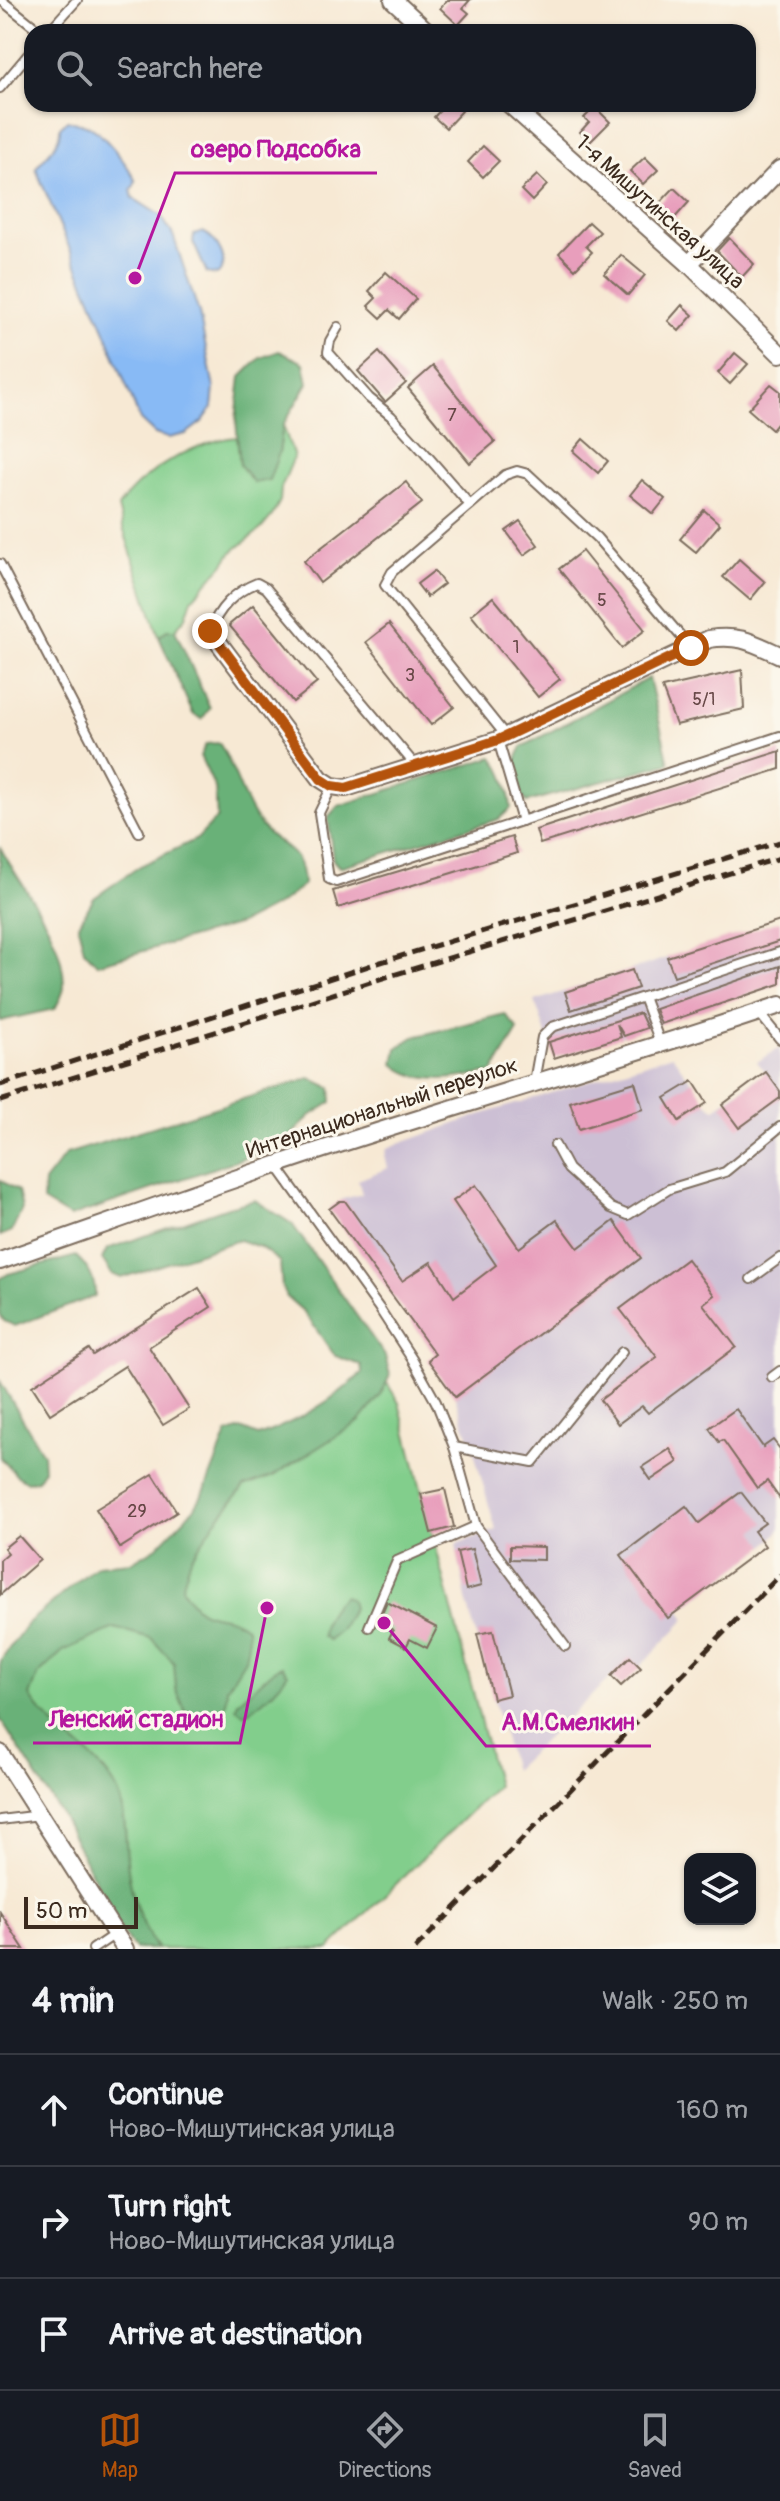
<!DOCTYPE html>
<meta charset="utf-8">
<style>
body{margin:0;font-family:Pangolin,sans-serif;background:#20242c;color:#f1f3f6}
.controls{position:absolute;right:24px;bottom:24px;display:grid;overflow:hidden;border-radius:16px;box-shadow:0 2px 6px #0004}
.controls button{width:72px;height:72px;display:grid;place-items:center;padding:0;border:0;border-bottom:2px solid #363941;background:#171b24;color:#f1f3f6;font:40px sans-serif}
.scale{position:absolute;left:24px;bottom:20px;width:114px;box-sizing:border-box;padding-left:8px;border:4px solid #3b2a1e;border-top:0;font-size:22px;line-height:28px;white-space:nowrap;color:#3b2a1e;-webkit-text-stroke:6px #fbf7ec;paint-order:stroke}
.stop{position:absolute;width:24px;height:24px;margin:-18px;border:6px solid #b45309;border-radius:50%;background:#fff}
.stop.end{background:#b45309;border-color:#fff;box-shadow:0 2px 8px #0008}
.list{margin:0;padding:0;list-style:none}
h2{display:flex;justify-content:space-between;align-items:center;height:104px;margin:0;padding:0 32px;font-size:34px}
h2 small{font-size:26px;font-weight:400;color:#9ea1a6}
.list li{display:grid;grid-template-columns:52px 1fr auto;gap:24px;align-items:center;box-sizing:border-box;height:112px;padding:0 32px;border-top:2px solid #363941}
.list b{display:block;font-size:30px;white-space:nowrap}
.list p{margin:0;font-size:26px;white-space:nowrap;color:#9ea1a6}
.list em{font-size:26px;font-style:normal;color:#9ea1a6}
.icon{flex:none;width:44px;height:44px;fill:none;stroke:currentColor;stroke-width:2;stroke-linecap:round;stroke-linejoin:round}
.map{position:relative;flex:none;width:780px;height:1949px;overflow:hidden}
.search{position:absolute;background:#171b24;box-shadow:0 2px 6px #0004;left:24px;right:24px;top:24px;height:88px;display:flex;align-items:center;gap:20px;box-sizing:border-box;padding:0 28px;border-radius:24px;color:#9ea1a6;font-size:30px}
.sheet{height:440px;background:#171b24}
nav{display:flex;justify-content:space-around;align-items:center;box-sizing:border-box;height:112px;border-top:2px solid #363941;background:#171b24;font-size:22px;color:#9ea1a6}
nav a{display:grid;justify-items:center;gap:4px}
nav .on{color:#b45309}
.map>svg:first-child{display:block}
.industrial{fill:#ccbfd4}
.green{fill:#82ce8c;stroke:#5e7c55;stroke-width:2}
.forest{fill:#69b178;stroke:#526e4b;stroke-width:2}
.water{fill:#88baf5;stroke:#62728a;stroke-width:2}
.building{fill:#e89ebc}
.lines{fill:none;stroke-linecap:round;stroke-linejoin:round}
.service-casing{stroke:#7d6d5e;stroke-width:12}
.minor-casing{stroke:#7d6d5e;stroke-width:20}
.service{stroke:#fff;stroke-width:8}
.minor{stroke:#fff;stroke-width:16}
.rail{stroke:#3b2a1e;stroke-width:5;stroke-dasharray:12 6;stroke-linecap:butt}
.route{stroke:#b45309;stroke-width:10}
.labels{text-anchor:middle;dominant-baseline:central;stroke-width:6;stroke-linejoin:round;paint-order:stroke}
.number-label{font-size:18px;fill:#664746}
.street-label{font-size:22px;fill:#3b2a1e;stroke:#fbf7ec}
.leader{fill:none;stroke:#b5179e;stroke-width:3}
.callout-dot{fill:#b5179e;stroke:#fbf7ec;stroke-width:3}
.callout-label{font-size:24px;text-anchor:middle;font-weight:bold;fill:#b5179e;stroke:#fbf7ec;stroke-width:6;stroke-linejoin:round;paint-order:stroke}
</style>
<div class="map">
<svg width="780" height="1949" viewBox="0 0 780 1949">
<rect width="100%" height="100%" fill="#fbf7ec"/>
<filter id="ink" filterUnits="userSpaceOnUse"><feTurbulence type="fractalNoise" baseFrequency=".0125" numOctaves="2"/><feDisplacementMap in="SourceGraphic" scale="16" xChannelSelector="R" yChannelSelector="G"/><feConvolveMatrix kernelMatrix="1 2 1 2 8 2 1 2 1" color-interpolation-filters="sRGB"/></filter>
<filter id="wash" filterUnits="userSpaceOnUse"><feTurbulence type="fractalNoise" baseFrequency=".006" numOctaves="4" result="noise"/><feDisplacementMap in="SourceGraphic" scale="32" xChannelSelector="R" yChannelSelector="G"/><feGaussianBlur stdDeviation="1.8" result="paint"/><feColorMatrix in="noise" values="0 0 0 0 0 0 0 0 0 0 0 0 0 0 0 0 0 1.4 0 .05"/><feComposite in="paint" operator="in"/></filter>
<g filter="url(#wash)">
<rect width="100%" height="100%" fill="#f7e9d4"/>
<!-- industrial -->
<g class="industrial">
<path d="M780 921V984L554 1058 535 1001Z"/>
<path d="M780 1048V1530L765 1546 680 1610 686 1619 621 1686 611 1677 513 1770 466 1599 456 1544 496 1530 475 1456 455 1397 428 1360 445 1347 433 1351 329 1209 343 1199 362 1194 358 1180 388 1168 385 1156 387 1148 477 1116 672 1055 707 1103 714 1109 766 1072 757 1062Z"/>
</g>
<!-- green -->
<g class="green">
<path d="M283 425 294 457 281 488 280 501 272 516 261 529 231 553 223 565 192 599 186 617 175 630H167L159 637 123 528 118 507C142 472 195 441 237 437L240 465 279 453Z"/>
<path d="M381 1373 399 1403 497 1786 329 1949H158L0 1718V1672Z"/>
</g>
<!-- forest -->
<g class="forest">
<path d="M279 351 304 363 308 383 283 425 279 453 269 480 254 483 240 465 236 420 241 377 260 358Z"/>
<path d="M167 630H175L210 708 202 719 193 714 159 637Z"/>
<path d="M649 678 669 763 527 802C512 784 510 767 522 747Z"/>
<path d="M219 743C236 769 242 803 262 827 282 851 302 846 303 885L281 903 240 924 97 964 84 950 78 926 94 898 140 866 197 839 217 818 215 788 200 756 206 744Z"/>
<path d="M493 757C505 773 509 789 511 808L499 819 339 867 333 860 328 817 338 806Z"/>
<path d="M0 847C23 891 64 933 64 986 64 994 58 1002 55 1009L0 1021Z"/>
<path d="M505 1014 518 1030 493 1072C461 1078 420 1087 394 1064L397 1048 414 1037Z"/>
<path d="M310 1078 331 1088 332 1102 310 1116 282 1145 70 1217 43 1201 44 1182 66 1154Z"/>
<path d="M0 1180 18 1191 22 1209 12 1231 0 1236Z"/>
<path d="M255 1200 292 1224 385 1356 390 1375 381 1395 360 1421 273 1476 244 1487 216 1521 191 1558 182 1587C203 1629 219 1605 247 1628L248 1643 245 1659 227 1688 226 1703 220 1714 197 1722 188 1718 176 1689 174 1663 151 1638 114 1628 63 1651 38 1675 30 1696C52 1733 97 1751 117 1790 127 1810 125 1846 128 1869 132 1901 141 1921 156 1949H135L123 1934 62 1816 0 1719V1665L2 1658 27 1624 97 1565 132 1562 157 1547 194 1509 205 1490 227 1434 241 1429 258 1436C296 1422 332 1402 362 1373L361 1365 335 1356 304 1312 287 1297 282 1288 280 1262 260 1247 239 1240 121 1278 112 1274 102 1259 107 1249 228 1207Z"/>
<path d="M76 1256C88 1267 96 1279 95 1296L15 1326 4 1321 0 1314V1279L8 1274Z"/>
<path d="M0 1381 43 1454 44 1469 37 1480 27 1482 16 1475 0 1457Z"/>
<path d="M344 1596 351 1600 353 1608 340 1630 328 1640 322 1636C323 1620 331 1606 344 1596Z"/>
<path d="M282 1666 288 1673C278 1689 260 1705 244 1714L236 1708 238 1702 275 1669Z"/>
</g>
<!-- water -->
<g class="water">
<path d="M67 121C73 122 80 123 86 125 102 131 129 166 136 182L131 190 133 198 161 216 173 235 199 313 214 388 212 408 203 421 186 434 168 438 155 434 140 420 104 329 40 179 36 168C46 154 61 145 60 127Z"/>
<path d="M203 232C217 239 232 262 217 275L207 273 193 242 194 235Z"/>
</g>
<g id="blocks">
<!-- building -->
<g class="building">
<path d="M447 0H470L463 8 469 13 458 25 440 8Z"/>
<path d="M446 104H455L462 111 446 128 434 117Z"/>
<path d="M595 107 610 122 590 142 580 132 589 122 584 118Z"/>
<path d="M483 146 499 161 483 177 468 162Z"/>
<path d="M645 157 658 170 643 184 630 171Z"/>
<path d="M537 175 547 185 532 201 521 190Z"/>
<path d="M674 188 689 202 672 221 656 207Z"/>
<path d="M589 222 600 232 586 246 592 252 575 269 559 253Z"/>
<path d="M729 238 754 264 742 277 717 251Z"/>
<path d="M621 255 645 275 628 295 604 274Z"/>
<path d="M386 272 416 299 399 319 389 310 381 318 368 306 376 298 369 291Z"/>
<path d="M682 305 693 315 679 331 668 321Z"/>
<path d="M379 352 406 383 385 402 358 371Z"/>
<path d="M735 353 748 364 730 384 718 373Z"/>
<path d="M433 366 495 442 470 463 408 388Z"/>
<path d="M771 384 780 391V420L772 430 748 409Z"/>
<path d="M583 439 608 461 598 473 573 451Z"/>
<path d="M642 480 665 499 653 514 630 495Z"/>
<path d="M406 482 422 503 320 583 304 561Z"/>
<path d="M704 510 720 524 696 552 680 539Z"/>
<path d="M520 521 538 545 524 555 506 531Z"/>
<path d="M582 551 645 630 622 648 559 569Z"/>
<path d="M739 559 765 582 750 600 723 577Z"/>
<path d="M434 571 444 584 427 597 417 584Z"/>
<path d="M493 597 560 679 538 697 471 615Z"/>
<path d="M253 605 317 683 293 702 229 625Z"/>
<path d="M389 624 454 707 431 725 366 642Z"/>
<path d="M742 670 744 709 676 725 662 688Z"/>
<path d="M780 751V769L540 844 536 830Z"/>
<path d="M512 837 517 853 338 908 333 891Z"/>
<path d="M780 921V941L674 976 667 957Z"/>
<path d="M780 966V984L661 1024 655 1009Z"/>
<path d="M632 970 638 988 571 1010 565 992Z"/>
<path d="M640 1013 647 1028 624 1036 617 1024 621 1037 554 1058 549 1042Z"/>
<path d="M766 1072 780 1091V1098L739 1128 722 1105Z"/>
<path d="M693 1081 707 1103 679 1121 665 1098Z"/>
<path d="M635 1082 643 1109 579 1129 570 1102Z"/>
<path d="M476 1185 519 1248 557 1220 578 1248 614 1221 641 1258 455 1397 428 1360 435 1354 329 1209 340 1201H345L402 1281 431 1262 454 1297 496 1265 453 1201Z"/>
<path d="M687 1259 714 1295 703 1304 736 1347 648 1413 642 1406 618 1424 600 1400 657 1357 620 1309Z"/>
<path d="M199 1288 211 1307 149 1347 189 1409 163 1425 125 1366 50 1414 32 1386 89 1349 93 1355Z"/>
<path d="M736 1409 763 1447 773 1440 780 1449V1499L767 1481 757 1488 723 1440 719 1442 709 1428Z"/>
<path d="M670 1449 678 1462 651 1480 642 1467Z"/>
<path d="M153 1474 177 1512 120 1548 96 1509Z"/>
<path d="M445 1489 454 1527 431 1533 421 1494Z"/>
<path d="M741 1492 765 1523 754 1531 765 1546 668 1618 621 1555 686 1506 699 1523Z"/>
<path d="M19 1536 40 1560 0 1595V1560L8 1553 4 1548Z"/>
<path d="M510 1546 544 1547V1560L510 1559Z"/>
<path d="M472 1549 481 1586 466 1590 457 1552Z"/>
<path d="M387 1602 437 1628 427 1648 410 1639 406 1647 389 1638 393 1630 378 1623Z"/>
<path d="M493 1631 509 1695 493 1699 477 1634Z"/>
<path d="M630 1657 641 1668 621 1686 611 1676Z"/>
<path d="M0 1912 24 1949H0Z"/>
</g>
</g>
</g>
<g filter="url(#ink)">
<use href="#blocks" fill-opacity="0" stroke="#7d6d5e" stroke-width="2"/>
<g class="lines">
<!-- service casing -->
<g class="service-casing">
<g id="service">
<path d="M1 0 41 32"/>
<path d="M48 32 77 0"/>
<path d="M0 88 32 50"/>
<path d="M338 327 330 341 328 352 369 398 391 416 423 451 470 505"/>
<path d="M0 564 139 832"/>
<path d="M211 631C217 609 236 591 257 583L266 588 416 766"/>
<path d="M506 736 385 585 392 572 505 475 517 471 528 474 597 538 690 647"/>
<path d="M498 740 522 821"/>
<path d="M332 786 319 813 329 879 336 882 780 736"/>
<path d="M643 997 661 1045"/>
<path d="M759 1013 780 1039"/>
<path d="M534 1082 542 1037 552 1027 780 952"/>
<path d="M555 1145 568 1169 611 1208 628 1215 669 1189 725 1172 780 1127"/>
<path d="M276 1165 379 1308 412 1359 436 1402 454 1447 476 1526 565 1646"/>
<path d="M751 1279 780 1258"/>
<path d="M772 1377 780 1371"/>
<path d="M454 1447 533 1462 622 1352"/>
<path d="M369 1627 397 1561 476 1526"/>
<path d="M0 1820 40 1815"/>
<path d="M93 1949 115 1934"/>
</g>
</g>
<!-- minor casing -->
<g class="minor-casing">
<g id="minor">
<path d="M393 0 428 32"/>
<path d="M509 104 689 264 780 354"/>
<path d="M689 264 780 169"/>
<path d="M210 631 321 779 332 786 346 788 498 740 709 639C739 634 753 643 780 655"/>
<path d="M0 1261C92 1229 183 1196 276 1165 443 1108 613 1062 780 1005"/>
<path d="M0 1753 125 1949"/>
</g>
</g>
<!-- service -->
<use href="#service" class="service"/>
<!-- minor -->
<use href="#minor" class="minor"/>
<!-- rail -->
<g class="rail">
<path d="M0 1085 381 962 780 842"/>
<path d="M0 1101 386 977 780 858"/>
<path d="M415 1949 780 1575"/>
</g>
</g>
</g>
<g class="lines" filter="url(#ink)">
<!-- route -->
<path class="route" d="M210 631 321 779 332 786 346 788 498 740 691 648"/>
</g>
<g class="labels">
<!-- number labels -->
<g class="number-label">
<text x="452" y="415">7</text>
<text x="602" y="600">5</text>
<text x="516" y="647">1</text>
<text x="410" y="675">3</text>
<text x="704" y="699">5/1</text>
<text x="137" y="1511">29</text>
</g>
<!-- street labels -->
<g class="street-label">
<text transform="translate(660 212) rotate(42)">1-я Мишутинская улица</text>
<text transform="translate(382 1108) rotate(-18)">Интернациональный переулок</text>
</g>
</g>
<!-- callouts -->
<path class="leader" d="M135 278L175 173H377M267 1608L240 1743H33M384 1623L486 1746H651"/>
<g class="callout-dot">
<circle cx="135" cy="278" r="8"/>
<circle cx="267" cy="1608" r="8"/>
<circle cx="384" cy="1623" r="8"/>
</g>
<g class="callout-label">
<text x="276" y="157">озеро Подсобка</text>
<text x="136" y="1727">Ленский стадион</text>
<text x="568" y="1730">А.М.Смелкин</text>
</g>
</svg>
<div class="controls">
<button><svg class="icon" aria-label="layers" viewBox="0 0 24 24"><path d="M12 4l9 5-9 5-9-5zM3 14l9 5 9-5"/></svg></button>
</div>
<div class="scale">50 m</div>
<div class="stop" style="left:691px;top:648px"></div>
<div class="stop end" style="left:210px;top:631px"></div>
<div class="search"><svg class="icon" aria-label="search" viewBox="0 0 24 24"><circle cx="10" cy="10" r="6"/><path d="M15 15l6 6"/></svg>Search here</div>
</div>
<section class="sheet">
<h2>4 min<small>Walk · 250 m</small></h2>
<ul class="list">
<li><svg class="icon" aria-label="ahead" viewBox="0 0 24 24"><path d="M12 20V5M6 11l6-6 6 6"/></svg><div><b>Continue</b><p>Ново-Мишутинская улица</p></div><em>160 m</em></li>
<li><svg class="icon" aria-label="right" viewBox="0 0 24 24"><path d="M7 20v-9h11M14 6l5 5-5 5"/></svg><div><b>Turn right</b><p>Ново-Мишутинская улица</p></div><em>90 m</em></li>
<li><svg class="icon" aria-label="arrive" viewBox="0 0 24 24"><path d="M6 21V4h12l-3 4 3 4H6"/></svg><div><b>Arrive at destination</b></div></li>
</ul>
</section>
<nav>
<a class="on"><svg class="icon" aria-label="map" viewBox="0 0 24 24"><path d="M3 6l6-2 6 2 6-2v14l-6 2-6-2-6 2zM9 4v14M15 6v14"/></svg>Map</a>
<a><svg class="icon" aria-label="directions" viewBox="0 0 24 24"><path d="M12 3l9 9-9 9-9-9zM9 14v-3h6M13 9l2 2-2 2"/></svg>Directions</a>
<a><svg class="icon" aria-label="saved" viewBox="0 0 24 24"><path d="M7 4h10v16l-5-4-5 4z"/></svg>Saved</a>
</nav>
